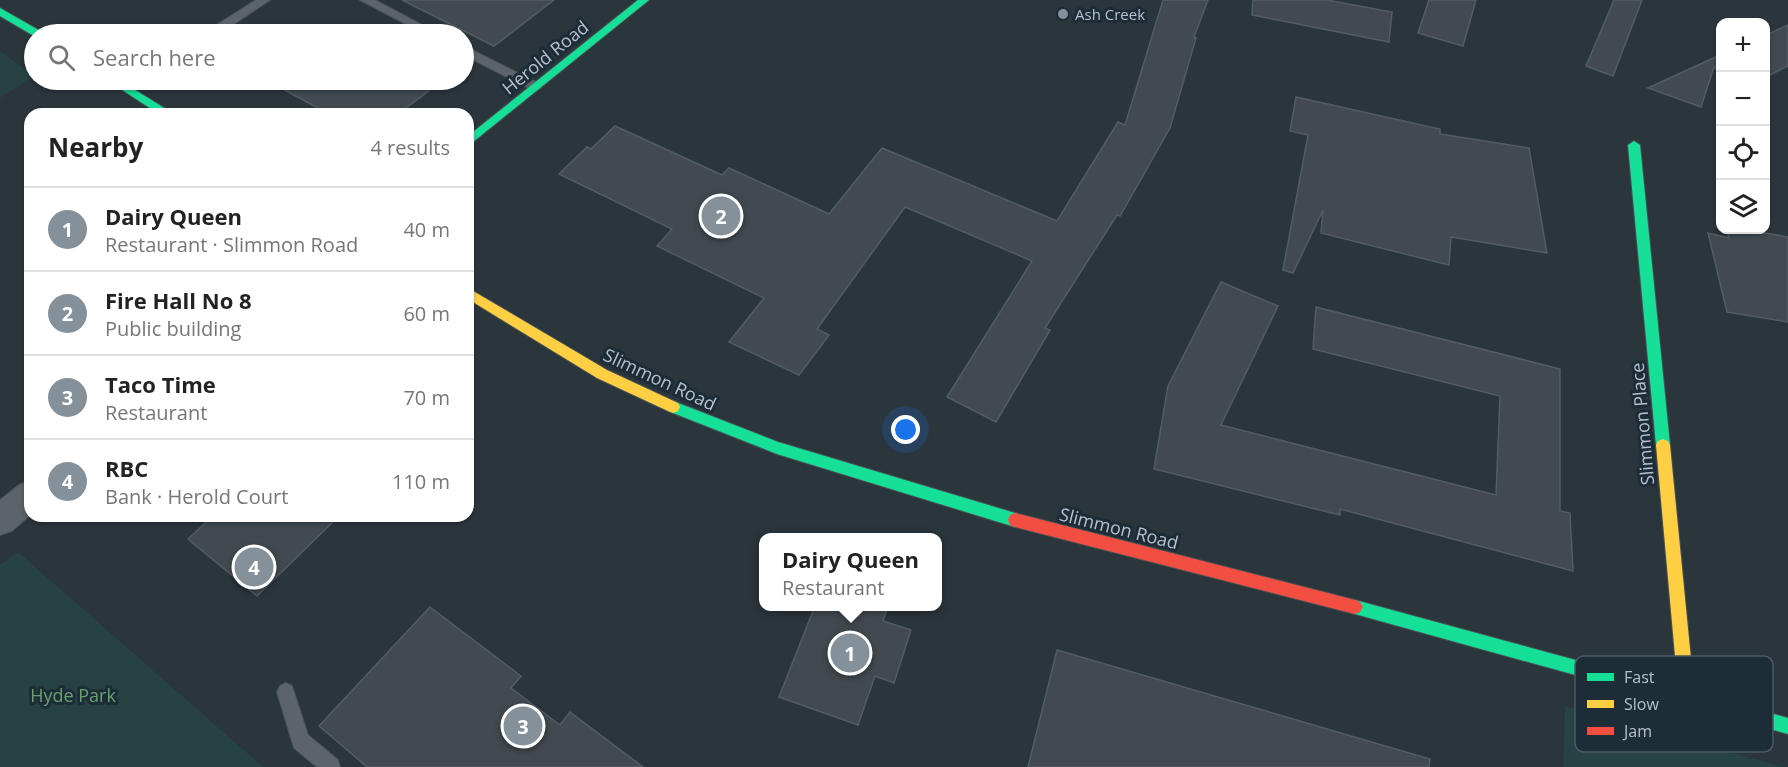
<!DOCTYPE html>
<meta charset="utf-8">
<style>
body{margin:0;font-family:"Open Sans",sans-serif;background:#f6f6f6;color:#222}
.controls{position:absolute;right:18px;top:18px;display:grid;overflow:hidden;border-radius:12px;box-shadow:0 2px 4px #0004}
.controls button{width:54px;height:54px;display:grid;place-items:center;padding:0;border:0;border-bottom:2px solid #e0e0e0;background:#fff;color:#222;font:30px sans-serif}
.you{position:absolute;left:906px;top:430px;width:21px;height:21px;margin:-15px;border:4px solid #fff;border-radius:50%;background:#1a73e8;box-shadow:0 0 0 9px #1a73e833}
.badge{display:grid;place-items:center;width:39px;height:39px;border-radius:50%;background:#85919a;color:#fff;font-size:20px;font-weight:700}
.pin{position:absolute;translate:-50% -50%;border:3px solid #fff;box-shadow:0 2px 6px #0006}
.popup{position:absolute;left:759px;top:533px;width:183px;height:78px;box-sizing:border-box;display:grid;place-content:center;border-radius:12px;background:#fff;filter:drop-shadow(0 2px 4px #0005);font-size:20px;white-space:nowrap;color:#767676}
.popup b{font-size:22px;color:#222}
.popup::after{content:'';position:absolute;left:50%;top:100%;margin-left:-12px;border:12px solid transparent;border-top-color:#fff}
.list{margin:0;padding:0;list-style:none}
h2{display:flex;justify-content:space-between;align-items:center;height:78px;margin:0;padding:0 24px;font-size:26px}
h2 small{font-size:20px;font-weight:400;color:#767676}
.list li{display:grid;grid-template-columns:39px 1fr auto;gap:18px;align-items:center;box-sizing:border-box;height:84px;padding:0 24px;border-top:2px solid #e0e0e0}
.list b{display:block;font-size:22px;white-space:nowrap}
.list p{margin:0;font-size:20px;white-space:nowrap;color:#767676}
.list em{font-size:20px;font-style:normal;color:#767676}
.icon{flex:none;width:33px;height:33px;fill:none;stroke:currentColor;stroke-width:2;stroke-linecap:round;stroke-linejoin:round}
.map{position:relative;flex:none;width:1788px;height:767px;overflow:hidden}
.search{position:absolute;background:#fff;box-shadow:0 2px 4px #0004;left:24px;top:24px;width:450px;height:66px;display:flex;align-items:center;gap:15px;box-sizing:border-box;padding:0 21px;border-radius:33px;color:#767676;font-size:22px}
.panel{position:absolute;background:#fff;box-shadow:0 2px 4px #0004;left:24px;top:108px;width:450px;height:414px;border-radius:18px}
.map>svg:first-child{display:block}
.green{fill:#274242}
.building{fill:#424a50;stroke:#535c63;stroke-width:1.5}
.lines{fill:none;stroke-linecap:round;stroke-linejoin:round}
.lane-casing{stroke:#495156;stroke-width:2}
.street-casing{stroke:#495156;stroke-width:2}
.fast-casing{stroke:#495156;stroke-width:2}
.slow-casing{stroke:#495156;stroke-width:2}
.jam-casing{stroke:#495156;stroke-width:2}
.lane{fill:#5c6369;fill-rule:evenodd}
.street{fill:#5c6369;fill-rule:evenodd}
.fast{fill:#16e098;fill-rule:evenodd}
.slow{fill:#ffcf43;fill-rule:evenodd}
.jam{fill:#f24e42;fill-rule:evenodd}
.poi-dot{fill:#85919a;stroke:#1d2d38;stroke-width:2}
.labels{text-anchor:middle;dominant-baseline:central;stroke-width:6;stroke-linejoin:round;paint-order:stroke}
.far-poi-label{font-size:15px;fill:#b5c2cd;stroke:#1d2d38;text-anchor:start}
.street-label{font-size:18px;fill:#b5c2cd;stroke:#1d2d38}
.park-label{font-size:18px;fill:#6aa06e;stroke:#1d2d38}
.key{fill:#1d2d38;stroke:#4b5a65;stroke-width:1.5}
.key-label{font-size:16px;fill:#b5c2cd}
</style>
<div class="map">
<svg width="1788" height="767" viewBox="0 0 1788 767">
<rect width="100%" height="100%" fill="#2b353c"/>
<!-- green -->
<g class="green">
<path d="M0 51 34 76 0 98Z"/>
<path d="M18 552 263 767H0V565Z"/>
<path d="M1565 706 1783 767H1563Z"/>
</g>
<!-- building -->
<g class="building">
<path d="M402 0H554L494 46Z"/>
<path d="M1163 0H1208L1194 37 1196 38 1170 128 1120 216 1117 215 1045 328 1050 330 996 422 947 397 1032 261 905 207 817 329 829 335 799 375 729 342 764 298 657 246 672 229 559 174 587 147 591 149 615 126 722 175 729 168 829 214 882 148 1057 221 1118 122 1125 125Z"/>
<path d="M1253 0H1327L1392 12 1389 42 1252 15Z"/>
<path d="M1429 0H1476L1463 46 1418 33Z"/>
<path d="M1614 0H1642L1613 76 1586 66Z"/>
<path d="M1788 25V66L1766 77V35Z"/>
<path d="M1720 55V73L1714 67 1701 107 1648 88Z"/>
<path d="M266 80H443L398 114H329Z"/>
<path d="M1296 97 1440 129V134L1529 148 1547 253 1451 237 1449 265 1321 233 1323 210 1293 273 1283 270 1308 135 1290 131Z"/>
<path d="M1727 230H1747L1788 237V322L1727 312 1708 233 1729 238Z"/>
<path d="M1221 282 1278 306 1221 425 1496 495 1500 396 1313 349 1316 307 1560 369V511L1570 513 1573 571 1340 509V515L1154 469 1168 386Z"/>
<path d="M213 516H339L257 596 188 539Z"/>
<path d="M815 606H888L883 621 911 630 894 683 875 676 858 725 779 697Z"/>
<path d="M430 607 521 676 511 688 560 725 570 712 643 767H367L319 726Z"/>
<path d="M1057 650 1430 759 1429 767H1028Z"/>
</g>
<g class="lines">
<!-- lane casing -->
<g class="lane-casing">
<g id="lane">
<path d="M256 0H270L219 34H205L207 31Z"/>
<path d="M360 0H375L439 34H425Z"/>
<path d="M464 46 540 84 542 87 536 91 532 90 464 55Z"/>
<path d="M286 683 292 686 308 735 338 760 340 767H317L294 748 277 692 280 686Z"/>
</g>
</g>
<!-- street casing -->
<g class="street-casing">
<path id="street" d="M30 480V515L12 531 0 535V500L19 485Z"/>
</g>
<!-- fast casing -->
<g class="fast-casing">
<g id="fast">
<path d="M638 0H649L468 146V136Z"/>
<path d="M0 8 42 32 43 34H34V36L0 16Z"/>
<path d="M107 80H119L174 114H159Z"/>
<path d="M1634 141 1640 145 1670 445 1668 449 1663 451 1658 449 1656 445 1628 145Z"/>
<path d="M673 401 778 442 1015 513 1020 515 1022 520 1020 525 1015 527 777 454 668 411 666 407 668 403Z"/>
<path d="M1355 600 1788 718V734L1355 614 1350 612 1347 607 1350 602Z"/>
</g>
</g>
<!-- slow casing -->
<g class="slow-casing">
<g id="slow">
<path d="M468 288 607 370 678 403 680 407 678 411 673 413 668 411 597 378 468 299Z"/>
<path d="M1663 439 1668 441 1670 445 1695 700 1693 706 1687 708 1681 706 1679 700 1656 445 1658 441Z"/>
</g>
</g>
<!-- jam casing -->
<g class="jam-casing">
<path id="jam" d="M1015 513 1355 600 1360 602 1363 607 1360 612 1355 614 1015 527 1010 525 1008 520 1010 515Z"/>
</g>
<!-- lane -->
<use href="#lane" class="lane"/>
<!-- street -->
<use href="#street" class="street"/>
<!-- fast -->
<use href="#fast" class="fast"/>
<!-- slow -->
<use href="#slow" class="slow"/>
<!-- jam -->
<use href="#jam" class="jam"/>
</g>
<!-- markers -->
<circle class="poi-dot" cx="1063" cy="14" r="6"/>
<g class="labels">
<!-- far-poi labels -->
<g class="far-poi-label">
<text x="1075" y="14">Ash Creek</text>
</g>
<!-- street labels -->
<g class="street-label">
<text transform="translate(545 57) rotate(-39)">Herold Road</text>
<text transform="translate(660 379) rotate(25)">Slimmon Road</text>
<text transform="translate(1642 424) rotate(-95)">Slimmon Place</text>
<text transform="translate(1119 528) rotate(14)">Slimmon Road</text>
</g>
<!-- park labels -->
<g class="park-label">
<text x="73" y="695">Hyde Park</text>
</g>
</g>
<!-- legend -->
<rect x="1575" y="656" width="198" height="96" rx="9" class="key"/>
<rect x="1587" y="673" width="27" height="8" fill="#16e098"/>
<rect x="1587" y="700" width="27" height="8" fill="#ffcf43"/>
<rect x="1587" y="727" width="27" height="8" fill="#f24e42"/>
<g class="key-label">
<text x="1624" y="683">Fast</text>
<text x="1624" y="710">Slow</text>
<text x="1624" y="737">Jam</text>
</g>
</svg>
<div class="controls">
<button>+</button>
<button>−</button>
<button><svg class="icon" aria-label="locate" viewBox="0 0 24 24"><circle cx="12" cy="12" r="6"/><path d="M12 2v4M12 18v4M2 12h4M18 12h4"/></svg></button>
<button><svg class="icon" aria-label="layers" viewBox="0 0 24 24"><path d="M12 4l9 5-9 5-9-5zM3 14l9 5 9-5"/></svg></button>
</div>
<div class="you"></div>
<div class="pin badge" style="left:850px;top:653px">1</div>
<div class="popup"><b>Dairy Queen</b>Restaurant</div>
<div class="pin badge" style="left:721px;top:216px">2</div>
<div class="pin badge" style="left:523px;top:726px">3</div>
<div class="pin badge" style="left:254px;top:567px">4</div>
<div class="search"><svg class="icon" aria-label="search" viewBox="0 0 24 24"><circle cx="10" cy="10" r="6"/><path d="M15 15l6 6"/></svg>Search here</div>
<section class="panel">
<h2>Nearby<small>4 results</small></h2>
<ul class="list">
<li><span class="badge">1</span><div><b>Dairy Queen</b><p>Restaurant · Slimmon Road</p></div><em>40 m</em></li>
<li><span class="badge">2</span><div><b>Fire Hall No 8</b><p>Public building</p></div><em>60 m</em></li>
<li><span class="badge">3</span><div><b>Taco Time</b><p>Restaurant</p></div><em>70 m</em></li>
<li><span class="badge">4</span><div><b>RBC</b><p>Bank · Herold Court</p></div><em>110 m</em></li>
</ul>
</section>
</div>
